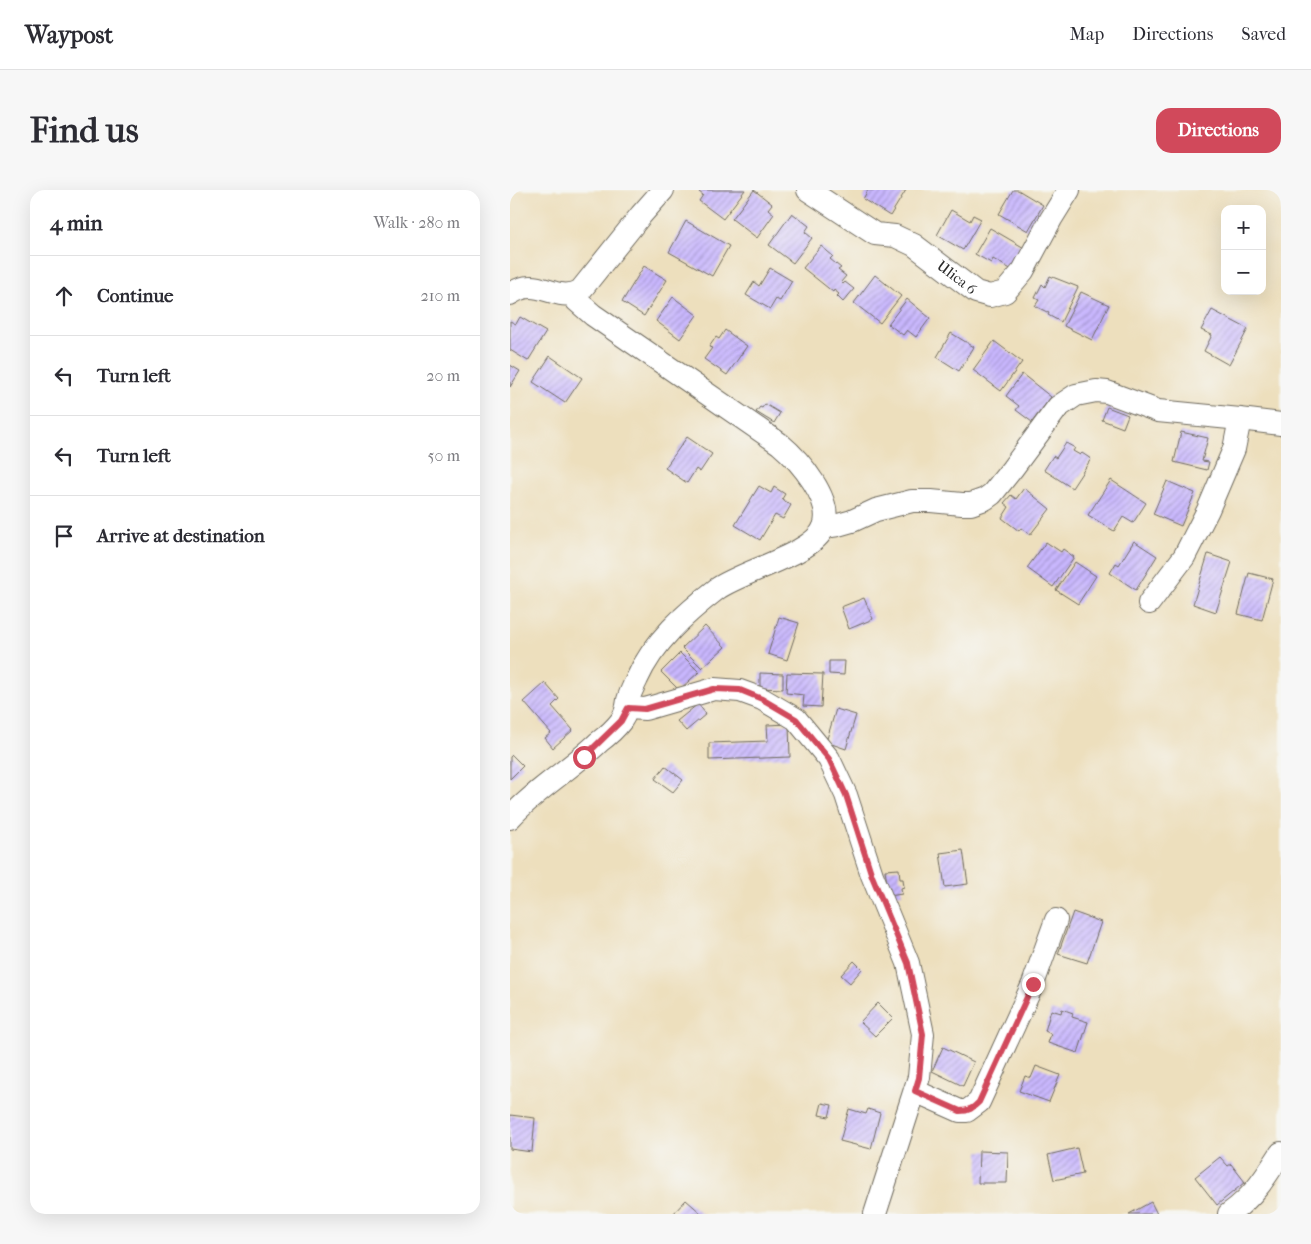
<!DOCTYPE html>
<meta charset="utf-8">
<style>
body{margin:0;font-family:"IM FELL French Canon",serif;background:#f7f7f7;color:#2b2b33}
.controls{position:absolute;right:15px;top:15px;display:grid;overflow:hidden;border-radius:10px;box-shadow:0 5px 20px #0002}
.controls button{width:45px;height:45px;display:grid;place-items:center;padding:0;border:0;border-bottom:1px solid #e1e1e2;background:#fff;color:#2b2b33;font:25px sans-serif}
.stop{position:absolute;width:15px;height:15px;margin:-11px;border:4px solid #d1495b;border-radius:50%;background:#fff}
.stop.end{background:#d1495b;border-color:#fff;box-shadow:0 1px 5px #0008}
.list{margin:0;padding:0;list-style:none}
h2{display:flex;justify-content:space-between;align-items:center;height:65px;margin:0;padding:0 20px;font-size:21px}
h2 small{font-size:16px;font-weight:400;color:#7c7c81}
.list li{display:grid;grid-template-columns:32px 1fr auto;gap:15px;align-items:center;box-sizing:border-box;height:80px;padding:0 20px;border-top:1px solid #e1e1e2}
.list b{display:block;font-size:19px;white-space:nowrap}
.list em{font-size:16px;font-style:normal;color:#7c7c81}
.icon{flex:none;width:28px;height:28px;fill:none;stroke:currentColor;stroke-width:2;stroke-linecap:round;stroke-linejoin:round}
.map{position:relative;flex:none;width:771px;height:1024px;overflow:hidden;border-radius:15px}
header{display:flex;align-items:center;gap:30px;box-sizing:border-box;height:70px;padding:0 25px;background:#fff;border-bottom:1px solid #e1e1e2}
header strong{font-size:24px}
nav{display:flex;gap:28px;margin-inline-start:auto;font-size:18px}
.intro{display:flex;align-items:center;justify-content:space-between;box-sizing:border-box;height:120px;padding:0 30px}
h1{margin:0;font-size:35px}
.button{padding:12px 22px;border-radius:15px;background:#d1495b;color:#fff;font-size:18px;font-weight:700}
main{display:flex;gap:30px;padding:0 30px}
aside{flex:1;background:#fff;border-radius:15px;box-shadow:0 5px 20px #0002}
.map>svg:first-child{display:block}
.building{fill:url(#building-hatch)}
.lines{fill:none;stroke-linecap:round;stroke-linejoin:round}
.minor-casing{stroke:#6f6a5e;stroke-width:24}
.minor{stroke:#fff;stroke-width:22}
.route{stroke:#d1495b;stroke-width:6}
.labels{text-anchor:middle;dominant-baseline:central;stroke-width:4;stroke-linejoin:round;paint-order:stroke}
.street-label{font-size:15px;fill:#2b2b2b;stroke:#f6f6f2}
</style>
<header>
<strong>Waypost</strong>
<nav><a>Map</a><a>Directions</a><a>Saved</a></nav>
</header>
<div class="intro"><h1>Find us</h1><a class="button">Directions</a></div>
<main>
<aside>
<h2>4 min<small>Walk · 280 m</small></h2>
<ul class="list">
<li><svg class="icon" aria-label="ahead" viewBox="0 0 24 24"><path d="M12 20V5M6 11l6-6 6 6"/></svg><div><b>Continue</b></div><em>210 m</em></li>
<li><svg class="icon" aria-label="left" viewBox="0 0 24 24"><path d="M17 20v-9H6M10 6l-5 5 5 5"/></svg><div><b>Turn left</b></div><em>20 m</em></li>
<li><svg class="icon" aria-label="left" viewBox="0 0 24 24"><path d="M17 20v-9H6M10 6l-5 5 5 5"/></svg><div><b>Turn left</b></div><em>50 m</em></li>
<li><svg class="icon" aria-label="arrive" viewBox="0 0 24 24"><path d="M6 21V4h12l-3 4 3 4H6"/></svg><div><b>Arrive at destination</b></div></li>
</ul>
</aside>
<div class="map">
<svg width="771" height="1024" viewBox="0 0 771 1024">
<defs>
<pattern id="building-hatch" width="6" height="6" patternUnits="userSpaceOnUse" patternTransform="scale(1.25)"><rect width="6" height="6" fill="#c9b7fe"/><path d="M-1 1l2-2M0 6l6-6M5 7l2-2" fill="none" stroke="#a395ce"/></pattern>
</defs>
<rect width="100%" height="100%" fill="#f6f6f2"/>
<filter id="ink" filterUnits="userSpaceOnUse"><feTurbulence type="fractalNoise" baseFrequency=".02" numOctaves="2"/><feDisplacementMap in="SourceGraphic" scale="10" xChannelSelector="R" yChannelSelector="G"/><feConvolveMatrix kernelMatrix="1 2 1 2 8 2 1 2 1" color-interpolation-filters="sRGB"/></filter>
<filter id="wash" filterUnits="userSpaceOnUse"><feTurbulence type="fractalNoise" baseFrequency=".0096" numOctaves="4" result="noise"/><feDisplacementMap in="SourceGraphic" scale="20" xChannelSelector="R" yChannelSelector="G"/><feGaussianBlur stdDeviation="1.12" result="paint"/><feColorMatrix in="noise" values="0 0 0 0 0 0 0 0 0 0 0 0 0 0 0 0 0 1.4 0 .05"/><feComposite in="paint" operator="in"/></filter>
<g filter="url(#wash)">
<rect width="100%" height="100%" fill="#eddfbd"/>
<g id="blocks">
<!-- building -->
<g class="building">
<path d="M191 0H235L213 29 189 11 193 5 189 2Z"/>
<path d="M244 0 262 14 258 19 264 24 247 48 222 29Z"/>
<path d="M358 0H396L380 26 353 9Z"/>
<path d="M503 0H508L533 15 518 41 489 24Z"/>
<path d="M441 20 460 31 463 25 471 29 453 60 427 45Z"/>
<path d="M282 23 299 36 295 42 302 48 283 73 259 55Z"/>
<path d="M176 31 219 56 202 86 159 62Z"/>
<path d="M480 38 516 59 504 81 483 69 481 73 465 64Z"/>
<path d="M311 56 323 66 320 69 331 78 328 80 336 86 331 92 333 94 335 92 344 99 333 112 327 106 329 104 324 100 323 102 293 78Z"/>
<path d="M134 76 157 90 134 126 112 112Z"/>
<path d="M260 78 282 91 270 111 266 109 260 119 236 105 244 92 249 96Z"/>
<path d="M365 85 391 106 370 133 344 113Z"/>
<path d="M540 86 568 97 551 132 538 125 539 123 525 116 529 110 525 108 532 94 535 97Z"/>
<path d="M571 102 599 115 582 150 554 136Z"/>
<path d="M163 107 187 125 170 149 146 131Z"/>
<path d="M397 109 420 128 406 147 397 140 393 145 378 134Z"/>
<path d="M702 120 738 139 719 175 694 161 702 145 691 140Z"/>
<path d="M10 127 36 142 18 171 0 160V131L6 134Z"/>
<path d="M215 140 237 156 217 185 194 169 202 158 199 157 206 147 209 149Z"/>
<path d="M441 143 464 157 449 181 427 167Z"/>
<path d="M484 151 512 172 491 201 463 180Z"/>
<path d="M40 166 72 188 55 213 23 192Z"/>
<path d="M0 175 10 181 0 197Z"/>
<path d="M512 184 541 207 522 232 506 220 509 216 496 206Z"/>
<path d="M255 214 270 223 264 233 246 222 250 217 252 218Z"/>
<path d="M597 217 618 225 613 238 592 230Z"/>
<path d="M671 242 698 248 692 271 699 272 697 280 664 272Z"/>
<path d="M177 247 202 264 190 282 186 279 177 293 155 278Z"/>
<path d="M556 253 565 258 563 261 570 265 572 263 581 269 562 298 534 280 543 266 546 268Z"/>
<path d="M601 290 636 313 623 333 613 327 604 341 578 325Z"/>
<path d="M657 291 685 303 671 336 643 324Z"/>
<path d="M249 296 261 303 264 297 275 304 272 309 281 315 273 329 265 325 250 350 225 335Z"/>
<path d="M514 298 540 319 520 345 511 338 509 341 492 328 499 317 494 313 501 305 506 309Z"/>
<path d="M624 351 647 366 626 400 600 383 606 373 609 375Z"/>
<path d="M536 352 551 362 553 359 564 367 543 397 517 378Z"/>
<path d="M698 364 722 372 706 422 683 414Z"/>
<path d="M565 372 586 386 568 414 546 400Z"/>
<path d="M739 383 763 389 752 430 728 424Z"/>
<path d="M354 408 363 429 339 439 331 417Z"/>
<path d="M269 427 289 433 277 470 258 464Z"/>
<path d="M195 436 215 457 192 478 172 458Z"/>
<path d="M170 463 189 482 169 500 151 482Z"/>
<path d="M319 471H335L334 485 319 484Z"/>
<path d="M250 483 273 484V499L250 498Z"/>
<path d="M277 483 313 484 311 517 293 516 294 505 276 503Z"/>
<path d="M35 493 49 509 42 516 63 540 43 558 35 548 41 543 14 512Z"/>
<path d="M188 514 196 524 176 541 167 531Z"/>
<path d="M326 519 346 525 336 559 316 552Z"/>
<path d="M279 534 280 567 199 570V553L258 551 257 535Z"/>
<path d="M2 565 13 576 0 589V567Z"/>
<path d="M155 576 173 590 163 602 145 589Z"/>
<path d="M453 660 458 694 435 697 430 663Z"/>
<path d="M389 679 390 689H393L394 697 391 698 392 704 379 706 375 680Z"/>
<path d="M563 722 591 732 577 773 548 764Z"/>
<path d="M344 771 352 779 340 793 331 785Z"/>
<path d="M368 813 383 828 365 846 350 832Z"/>
<path d="M552 819 563 823 562 827 578 832 568 863 538 853 541 844 535 841 541 820 551 823Z"/>
<path d="M433 857 464 872 453 896 422 881Z"/>
<path d="M526 876 550 885 539 912 509 901 515 886 521 888Z"/>
<path d="M312 913 322 915 319 927 309 925Z"/>
<path d="M339 919 356 924 358 919 370 923 361 959 330 951Z"/>
<path d="M0 925 25 928 22 962 0 959Z"/>
<path d="M567 958 573 984 544 990 538 965Z"/>
<path d="M469 961 498 962 497 993H468Z"/>
<path d="M710 967 718 976 721 974 735 992 707 1015 685 987Z"/>
<path d="M176 1010 192 1024H163Z"/>
<path d="M641 1012 647 1024H619Z"/>
</g>
</g>
</g>
<g filter="url(#ink)">
<use href="#blocks" fill-opacity="0" stroke="#6f6a5e" stroke-width="1"/>
<g class="lines">
<!-- minor casing -->
<g class="minor-casing">
<g id="minor">
<path id="s1" d="M298 0 365 44 385 46 404 55 466 102 480 106 495 102 513 81 541 29 559 0"/>
<path d="M0 104C29 84 43 114 70 101L131 25 153 0"/>
<path d="M314 337 328 335 342 331 366 320 402 311H421L452 314H461L475 309 482 304 502 279 548 217 566 205 586 201 597 202 648 221 730 229 771 234"/>
<path d="M639 413 674 367 698 320 724 259 730 229"/>
<path d="M118 518 135 519 204 499 230 501 252 509 286 529 319 569 336 605 362 685 398 773 413 844 409 887 365 1024"/>
<path d="M0 628C26 599 61 579 89 552 97 546 105 539 111 531 116 524 117 518 118 510 120 503 124 495 127 489 143 452 176 423 207 399 232 381 304 364 314 337 324 310 289 270 270 254L83 125 67 111 63 104"/>
<path d="M405 901 450 921H457L469 912 523 794 546 730"/>
<path d="M719 1024C744 1006 755 988 771 963"/>
</g>
</g>
<!-- minor -->
<use href="#minor" class="minor"/>
</g>
</g>
<g class="lines" filter="url(#ink)">
<!-- route -->
<path class="route" d="M74 567 111 531 118 518 135 519 204 499 230 500 252 509 286 529 319 569 336 605 362 686 398 773 413 844 409 888 405 901 450 921C459 921 463 918 469 912L523 794"/>
</g>
<g class="labels">
<!-- street labels -->
<g class="street-label">
<text stroke="none"><textPath href="#s1" startOffset="175">Ulica 6</textPath></text>
</g>
</g>
</svg>
<div class="controls">
<button>+</button>
<button>−</button>
</div>
<div class="stop" style="left:74px;top:567px"></div>
<div class="stop end" style="left:523px;top:794px"></div>
</div>
</main>
